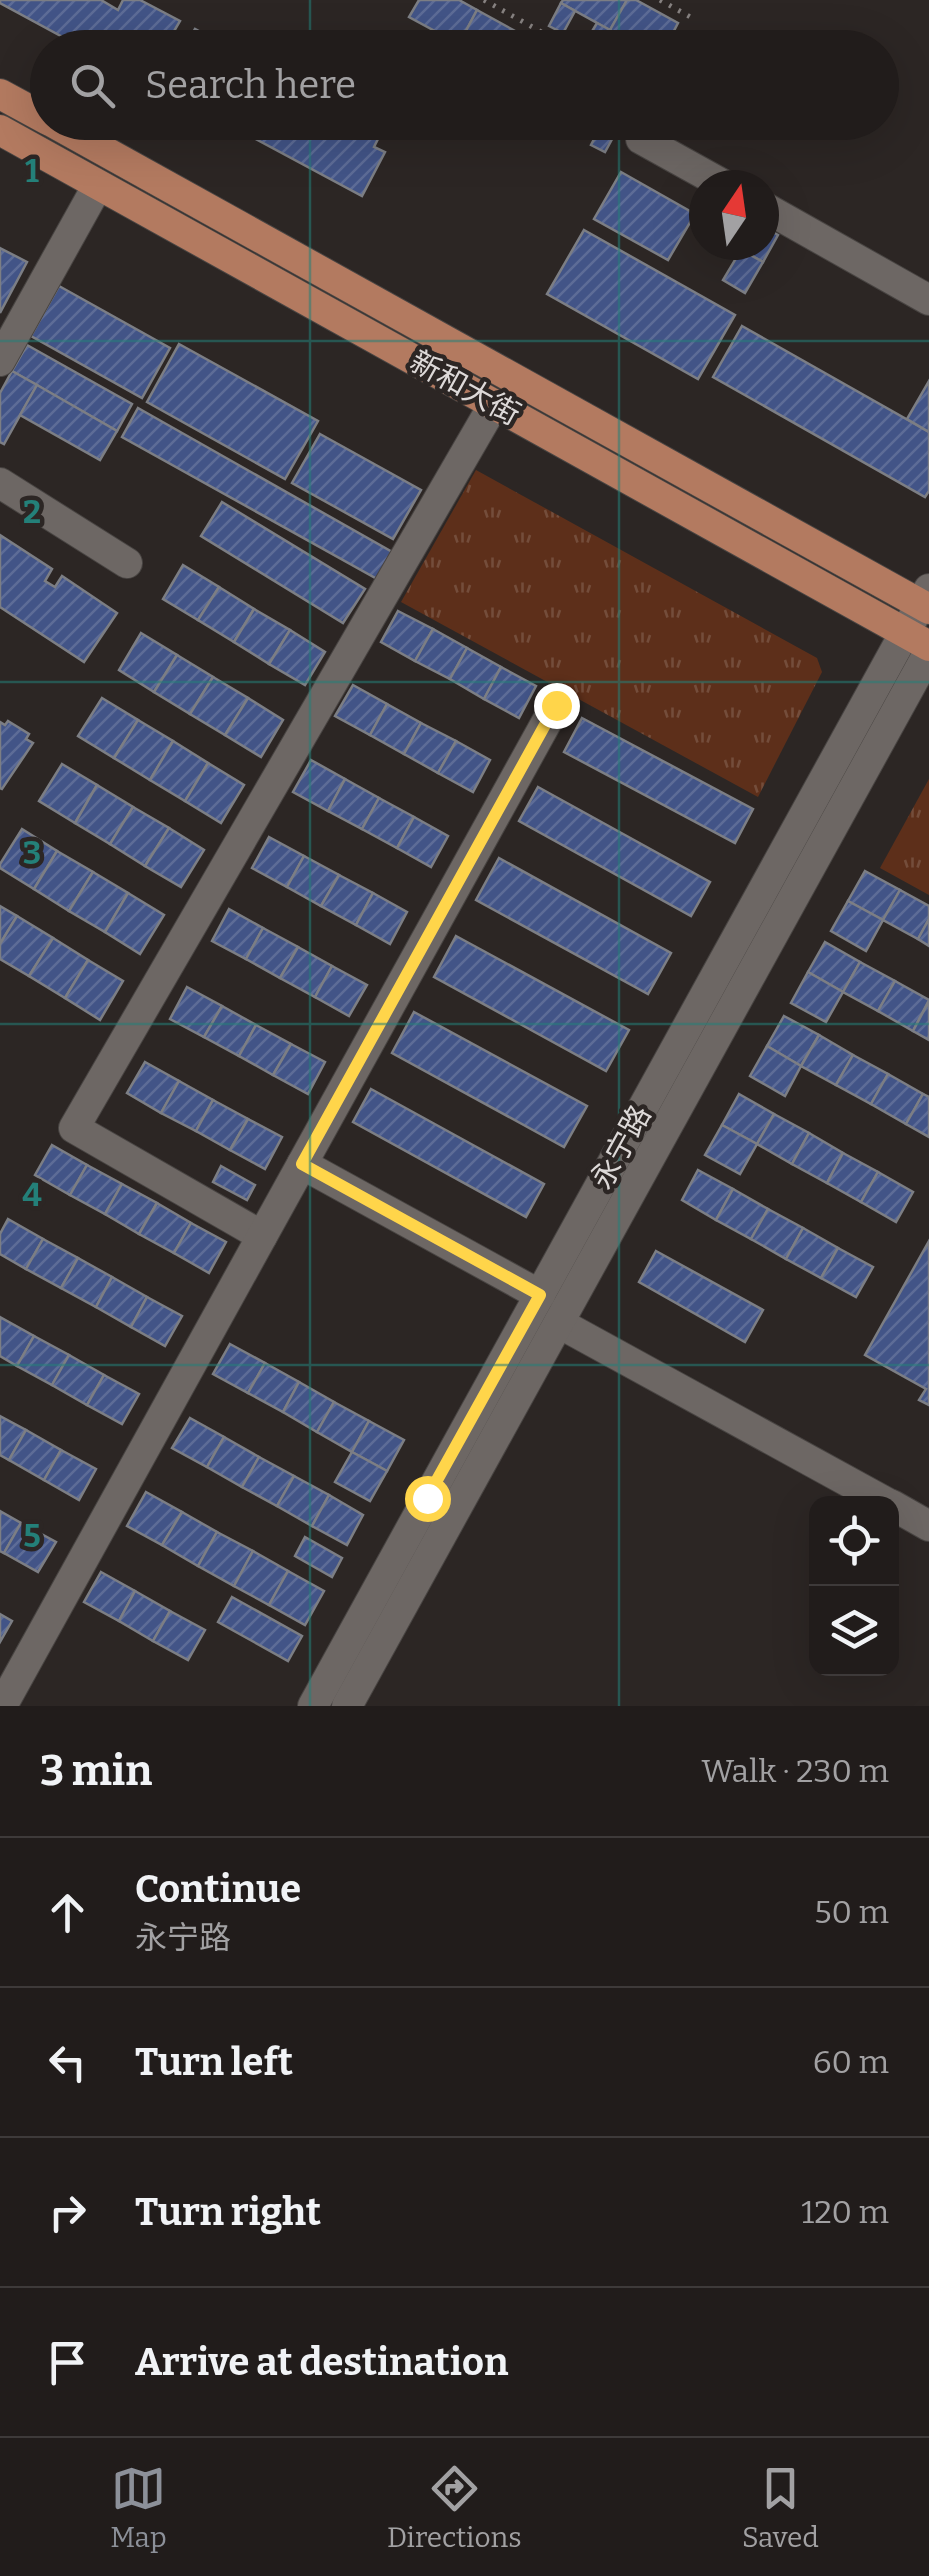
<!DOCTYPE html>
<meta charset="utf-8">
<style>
body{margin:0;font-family:Bitter,"Noto Sans SC",serif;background:#292524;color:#f1f3f6}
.controls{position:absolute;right:30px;bottom:30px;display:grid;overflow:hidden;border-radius:20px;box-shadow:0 10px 40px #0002}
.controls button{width:90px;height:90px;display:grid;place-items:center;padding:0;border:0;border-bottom:2px solid #3e3a3a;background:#211c1b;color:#f1f3f6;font:50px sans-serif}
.compass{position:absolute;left:689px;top:170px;width:90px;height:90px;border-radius:50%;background:#211c1b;box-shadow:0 10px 40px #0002;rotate:13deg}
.stop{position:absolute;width:30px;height:30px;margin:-22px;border:8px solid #ffd54a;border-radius:50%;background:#fff}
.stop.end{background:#ffd54a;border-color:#fff;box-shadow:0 2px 10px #0008}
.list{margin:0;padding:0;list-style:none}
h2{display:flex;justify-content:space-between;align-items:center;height:130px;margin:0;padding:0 40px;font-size:42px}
h2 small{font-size:32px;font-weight:400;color:#a2a1a3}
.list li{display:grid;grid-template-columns:65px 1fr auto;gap:30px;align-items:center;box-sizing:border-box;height:150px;padding:0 40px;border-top:2px solid #3e3a3a}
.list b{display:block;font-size:38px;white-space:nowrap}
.list p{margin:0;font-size:32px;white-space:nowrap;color:#a2a1a3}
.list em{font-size:32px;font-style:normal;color:#a2a1a3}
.icon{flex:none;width:55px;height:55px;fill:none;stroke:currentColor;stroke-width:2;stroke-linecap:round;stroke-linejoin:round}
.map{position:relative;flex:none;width:929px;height:1706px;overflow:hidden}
.search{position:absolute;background:#211c1b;box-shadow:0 10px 40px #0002;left:30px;right:30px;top:30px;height:110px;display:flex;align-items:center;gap:25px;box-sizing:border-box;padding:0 35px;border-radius:55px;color:#a2a1a3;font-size:38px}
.sheet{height:730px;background:#211c1b}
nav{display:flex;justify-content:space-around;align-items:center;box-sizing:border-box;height:140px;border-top:2px solid #3e3a3a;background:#211c1b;font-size:28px;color:#a2a1a3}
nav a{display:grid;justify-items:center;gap:5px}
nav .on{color:#8c9099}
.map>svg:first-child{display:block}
.grass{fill:url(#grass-tufts)}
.building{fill:url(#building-hatch);stroke:#7c7e84;stroke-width:2.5}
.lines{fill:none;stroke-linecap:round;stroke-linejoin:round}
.minor-casing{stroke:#484442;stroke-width:32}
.major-casing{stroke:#484442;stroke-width:32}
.path{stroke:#878281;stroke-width:5;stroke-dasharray:2.5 8;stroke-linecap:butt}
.minor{stroke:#6d6764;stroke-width:30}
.major{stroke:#b37a60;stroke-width:30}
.route{stroke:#ffd54a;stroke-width:12}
.grid{fill:none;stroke:#248079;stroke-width:2.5;stroke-opacity:0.55}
.labels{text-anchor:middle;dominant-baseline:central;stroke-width:9;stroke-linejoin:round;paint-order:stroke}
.street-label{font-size:30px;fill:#ddd9d8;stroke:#2c2624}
.grid-label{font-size:32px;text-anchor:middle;font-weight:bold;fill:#248079;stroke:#2c2624;stroke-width:9;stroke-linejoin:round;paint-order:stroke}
</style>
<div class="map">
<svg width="929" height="1706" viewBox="0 0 929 1706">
<defs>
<pattern id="grass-tufts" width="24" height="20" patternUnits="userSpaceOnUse" patternTransform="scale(2.5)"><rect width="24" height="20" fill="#5d2f1a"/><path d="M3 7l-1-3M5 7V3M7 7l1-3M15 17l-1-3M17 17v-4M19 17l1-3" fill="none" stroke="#744d3b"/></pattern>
<pattern id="building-hatch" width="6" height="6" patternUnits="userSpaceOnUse" patternTransform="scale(2.5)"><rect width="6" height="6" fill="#425487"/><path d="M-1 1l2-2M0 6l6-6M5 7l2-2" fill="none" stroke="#5d6c97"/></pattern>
</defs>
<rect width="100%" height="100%" fill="#2c2624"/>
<!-- grass -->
<g class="grass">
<path d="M476 470 817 658 822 672 758 797 401 602Z"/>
<path d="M929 779V895L880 868Z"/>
</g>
<!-- building -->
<g class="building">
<path d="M0 0H101L118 10 123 0H140L180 21 170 38 185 46 195 29 230 48H83L0 3Z"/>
<path d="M419 0H459L477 10 459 44 409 17Z"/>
<path d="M563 0H627L610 30 561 3Z"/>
<path d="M627 0H636L678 23 665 48H642L610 30Z"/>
<path d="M561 3 575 11 563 33 549 26Z"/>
<path d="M477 10 526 37 520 48H465L459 44Z"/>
<path d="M597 23 610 30 601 48H588L584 45Z"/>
<path d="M610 30 626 39 621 48H601Z"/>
<path d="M224 122H371L383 129 374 147 385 152 362 196Z"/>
<path d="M557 122H578L571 134 556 125Z"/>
<path d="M603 122 617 130 605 152 591 145Z"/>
<path d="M621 172 695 214 668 260 594 219Z"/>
<path d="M704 200V229L692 222Z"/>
<path d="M764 227 778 235 763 262 733 245H764Z"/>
<path d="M584 230 735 315 698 379 547 294Z"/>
<path d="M0 248 27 262 0 313Z"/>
<path d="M741 250 763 262 745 293 723 280Z"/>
<path d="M59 286 170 348 142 398 31 336Z"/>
<path d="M742 326 929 432V491L925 497 713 377Z"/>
<path d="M179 344 318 421 285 479 147 402Z"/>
<path d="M27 345 132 404 117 431 12 371Z"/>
<path d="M12 371 37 385 4 444 0 442V393Z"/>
<path d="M929 381V432L907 419Z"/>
<path d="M37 385 117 431 100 460 20 415Z"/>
<path d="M138 408 394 553 379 580 122 437Z"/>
<path d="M320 434 421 490 393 539 292 483Z"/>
<path d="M222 502 365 589 343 623 201 536Z"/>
<path d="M0 535 52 569 45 581 55 587 62 576 117 613 84 662 0 607Z"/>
<path d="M183 565 219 587 198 620 163 599Z"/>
<path d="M219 587 254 609 234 642 198 620Z"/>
<path d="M254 609 290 630 269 664 234 642Z"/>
<path d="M398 611 433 629 415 661 381 642Z"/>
<path d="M433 629 467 648 450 679 415 661Z"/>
<path d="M290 630 325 652 305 685 269 664Z"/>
<path d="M141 633 177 655 154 692 119 670Z"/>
<path d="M467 648 501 667 484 699 450 679Z"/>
<path d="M177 655 213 677 190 714 154 692Z"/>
<path d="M501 667 536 686 519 718 484 699Z"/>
<path d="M213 677 248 698 225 735 190 714Z"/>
<path d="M353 685 387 704 370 735 335 716Z"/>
<path d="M102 698 138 720 114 758 78 736Z"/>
<path d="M248 698 283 720 261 757 225 735Z"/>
<path d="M387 704 421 723 404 754 370 735Z"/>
<path d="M582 718 753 809 735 843 564 752Z"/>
<path d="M138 720 173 741 150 780 114 758Z"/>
<path d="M8 721 29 734 26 739 33 743 2 789 0 788V722L5 725Z"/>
<path d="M421 723 456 741 438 773 404 754Z"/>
<path d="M173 741 208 763 185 801 150 780Z"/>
<path d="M456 741 490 760 473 792 438 773Z"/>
<path d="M311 760 345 779 328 811 293 792Z"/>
<path d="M208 763 244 785 221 823 185 801Z"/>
<path d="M62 764 97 785 75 823 39 801Z"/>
<path d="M345 779 379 798 362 829 328 811Z"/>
<path d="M97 785 133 807 110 844 75 823Z"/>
<path d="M538 787 710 882 691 916 519 821Z"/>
<path d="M379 798 414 817 397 848 362 829Z"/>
<path d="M133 807 169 828 145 866 110 844Z"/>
<path d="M414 817 448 836 431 867 397 848Z"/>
<path d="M169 828 204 850 181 887 145 866Z"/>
<path d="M22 829 57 851 34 889 0 868V864Z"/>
<path d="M269 837 304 856 287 887 252 868Z"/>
<path d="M57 851 93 872 69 911 34 889Z"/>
<path d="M304 856 339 875 321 906 287 887Z"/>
<path d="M499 858 671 953 648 994 476 900Z"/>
<path d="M865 871 900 890 883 920 848 901Z"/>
<path d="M93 872 128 893 105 932 69 911Z"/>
<path d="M339 875 373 893 356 925 321 906Z"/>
<path d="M900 890 929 906V919L918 939 883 920Z"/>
<path d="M128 893 164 915 140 954 105 932Z"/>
<path d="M373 893 407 912 390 944 356 925Z"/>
<path d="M848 901 883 920 866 951 831 931Z"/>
<path d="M0 906 17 916 0 944Z"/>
<path d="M229 909 263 928 246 959 212 941Z"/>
<path d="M17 916 53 938 29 976 0 959V944Z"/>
<path d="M929 919V946L918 939Z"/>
<path d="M263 928 298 947 280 978 246 959Z"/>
<path d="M456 936 629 1030 606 1071 434 977Z"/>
<path d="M53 938 88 960 65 998 29 976Z"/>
<path d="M825 942 860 962 843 992 808 972Z"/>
<path d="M298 947 332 966 315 997 280 978Z"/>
<path d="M88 960 123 981 100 1020 65 998Z"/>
<path d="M860 962 895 981 878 1011 843 992Z"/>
<path d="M332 966 367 985 349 1016 315 997Z"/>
<path d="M808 972 843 992 826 1022 791 1003Z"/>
<path d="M895 981 929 1000 913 1031 878 1011Z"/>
<path d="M187 987 222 1006 204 1037 170 1019Z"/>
<path d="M929 1001V1040L913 1031Z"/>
<path d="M222 1006 256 1025 239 1056 204 1037Z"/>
<path d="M414 1012 587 1106 564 1147 392 1053Z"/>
<path d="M784 1016 819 1035 801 1066 767 1046Z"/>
<path d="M256 1025 291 1044 273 1075 239 1056Z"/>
<path d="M819 1035 853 1055 836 1085 801 1066Z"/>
<path d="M291 1044 325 1062 308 1094 273 1075Z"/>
<path d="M767 1046 801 1066 785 1096 750 1076Z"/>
<path d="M853 1055 888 1074 871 1104 836 1085Z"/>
<path d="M145 1062 179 1081 161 1113 127 1093Z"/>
<path d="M888 1074 923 1094 906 1124 871 1104Z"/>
<path d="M179 1081 213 1100 196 1131 161 1113Z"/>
<path d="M371 1089 544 1184 526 1217 353 1122Z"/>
<path d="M739 1094 774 1114 757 1144 722 1125Z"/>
<path d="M923 1094 929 1097V1137L906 1124Z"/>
<path d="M213 1100 248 1119 230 1150 196 1131Z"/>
<path d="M774 1114 809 1133 792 1164 757 1144Z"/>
<path d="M248 1119 282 1137 265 1169 230 1150Z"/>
<path d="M722 1125 757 1144 740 1174 705 1155Z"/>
<path d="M809 1133 843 1153 827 1183 792 1164Z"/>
<path d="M52 1145 87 1165 70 1195 35 1175Z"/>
<path d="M843 1153 878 1172 861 1202 827 1183Z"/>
<path d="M87 1165 122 1184 105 1214 70 1195Z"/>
<path d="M221 1166 255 1185 247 1200 213 1182Z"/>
<path d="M698 1170 733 1189 716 1220 682 1200Z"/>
<path d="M878 1172 913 1192 896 1222 861 1202Z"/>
<path d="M122 1184 157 1203 139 1234 105 1214Z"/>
<path d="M733 1189 768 1209 751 1239 716 1220Z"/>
<path d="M157 1203 191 1223 174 1253 139 1234Z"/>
<path d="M768 1209 803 1228 786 1259 751 1239Z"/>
<path d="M8 1219 43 1239 26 1269 0 1254V1234Z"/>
<path d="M191 1223 226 1242 209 1273 174 1253Z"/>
<path d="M803 1228 838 1248 821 1278 786 1259Z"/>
<path d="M43 1239 78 1258 61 1288 26 1269Z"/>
<path d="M929 1241V1405L919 1400 926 1389 865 1355Z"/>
<path d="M838 1248 873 1267 856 1297 821 1278Z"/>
<path d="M656 1251 763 1310 745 1342 639 1282Z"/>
<path d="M78 1258 112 1277 96 1307 61 1288Z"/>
<path d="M112 1277 147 1297 131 1327 96 1307Z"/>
<path d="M147 1297 182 1316 165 1346 131 1327Z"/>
<path d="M0 1317 34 1336 17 1366 0 1356Z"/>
<path d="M34 1336 69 1355 52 1385 17 1366Z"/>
<path d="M230 1344 265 1363 248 1393 213 1374Z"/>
<path d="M69 1355 104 1375 87 1405 52 1385Z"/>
<path d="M265 1363 299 1382 283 1412 248 1393Z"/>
<path d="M104 1375 139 1394 122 1424 87 1405Z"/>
<path d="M299 1382 334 1402 317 1432 283 1412Z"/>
<path d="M334 1402 369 1421 352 1452 317 1432Z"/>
<path d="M0 1416 26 1430 9 1460 0 1455Z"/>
<path d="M190 1418 224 1437 207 1467 172 1448Z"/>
<path d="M369 1421 404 1440 387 1471 352 1452Z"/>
<path d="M26 1430 61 1450 44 1480 9 1460Z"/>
<path d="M224 1437 259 1457 242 1487 207 1467Z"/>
<path d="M61 1450 96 1469 79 1500 44 1480Z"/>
<path d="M352 1452 387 1471 370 1501 335 1482Z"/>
<path d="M259 1457 294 1476 277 1506 242 1487Z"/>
<path d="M294 1476 329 1495 312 1526 277 1506Z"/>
<path d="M146 1492 182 1512 162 1545 127 1526Z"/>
<path d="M329 1495 363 1515 347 1545 312 1526Z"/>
<path d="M0 1511 21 1523 4 1553 0 1551Z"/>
<path d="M182 1512 217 1532 198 1566 162 1545Z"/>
<path d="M21 1523 56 1542 38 1572 4 1553Z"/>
<path d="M217 1532 253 1551 234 1586 198 1566Z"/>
<path d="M305 1537 342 1558 332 1577 295 1556Z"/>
<path d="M253 1551 288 1571 269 1605 234 1586Z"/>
<path d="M288 1571 324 1591 305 1625 269 1605Z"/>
<path d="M101 1572 135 1591 119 1621 84 1602Z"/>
<path d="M135 1591 170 1611 153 1641 119 1621Z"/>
<path d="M232 1597 302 1636 288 1661 218 1622Z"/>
<path d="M170 1611 205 1630 188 1660 153 1641Z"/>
<path d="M0 1614 12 1621 0 1642Z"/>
</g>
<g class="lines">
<!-- minor casing -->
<g class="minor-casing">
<g id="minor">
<path d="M641 139 724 185"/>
<path d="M764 207 929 300"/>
<path d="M0 361 98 185"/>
<path d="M0 483 127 563"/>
<path d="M302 1164 540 1295"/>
<path d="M262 1236 74 1128 494 404"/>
<path d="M559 1323 889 1504"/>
<path d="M892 1505 929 1526"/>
<path d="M2 1706 556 705"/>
<path d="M313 1706 929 589"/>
<path d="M347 1706 929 652"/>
</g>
</g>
<!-- major casing -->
<g class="major-casing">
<g id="major">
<path d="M0 94 48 120"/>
<path d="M52 122 929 609"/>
<path d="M0 130 929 646"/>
</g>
</g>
<!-- path -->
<g class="path">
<path d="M484 0 570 48"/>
<path d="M660 0 694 19"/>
</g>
<!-- minor -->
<use href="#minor" class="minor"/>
<!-- major -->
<use href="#major" class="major"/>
</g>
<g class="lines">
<!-- route -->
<path class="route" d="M427 1498 540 1295 302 1164 556 705"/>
</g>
<!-- grid -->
<path class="grid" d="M310 0V48M619 0V48M310 122V1706M619 122V1706M0 341H929M0 682H929M0 1024H929M0 1365H929"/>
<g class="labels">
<!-- street labels -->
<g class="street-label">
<text transform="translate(465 388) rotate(29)">新和大街</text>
<text transform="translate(621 1147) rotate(-61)">永宁路</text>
</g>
</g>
<g class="grid-label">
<text x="32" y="182">1</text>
<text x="32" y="523">2</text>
<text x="32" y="864">3</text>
<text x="32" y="1206">4</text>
<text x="32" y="1547">5</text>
</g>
</svg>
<div class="controls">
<button><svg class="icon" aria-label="locate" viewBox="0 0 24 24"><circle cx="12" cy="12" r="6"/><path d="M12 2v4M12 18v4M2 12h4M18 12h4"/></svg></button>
<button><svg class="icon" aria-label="layers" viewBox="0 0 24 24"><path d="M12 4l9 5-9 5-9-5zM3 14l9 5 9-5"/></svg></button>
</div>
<svg class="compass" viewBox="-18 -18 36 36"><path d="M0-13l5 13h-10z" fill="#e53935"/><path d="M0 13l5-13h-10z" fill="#a2a1a3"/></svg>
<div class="stop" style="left:427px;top:1498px"></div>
<div class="stop end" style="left:556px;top:705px"></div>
<div class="search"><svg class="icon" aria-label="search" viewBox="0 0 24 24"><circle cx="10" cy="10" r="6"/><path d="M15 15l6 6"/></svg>Search here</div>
</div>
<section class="sheet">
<h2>3 min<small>Walk · 230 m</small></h2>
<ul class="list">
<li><svg class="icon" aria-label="ahead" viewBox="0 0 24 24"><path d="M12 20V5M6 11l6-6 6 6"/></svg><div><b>Continue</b><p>永宁路</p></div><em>50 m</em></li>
<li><svg class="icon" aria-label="left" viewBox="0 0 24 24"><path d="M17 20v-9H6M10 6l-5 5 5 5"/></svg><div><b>Turn left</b></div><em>60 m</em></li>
<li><svg class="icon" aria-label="right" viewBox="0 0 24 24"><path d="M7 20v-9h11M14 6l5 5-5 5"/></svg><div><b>Turn right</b></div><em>120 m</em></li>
<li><svg class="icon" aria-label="arrive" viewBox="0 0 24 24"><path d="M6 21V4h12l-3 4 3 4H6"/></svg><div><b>Arrive at destination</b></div></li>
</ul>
</section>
<nav>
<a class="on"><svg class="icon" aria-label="map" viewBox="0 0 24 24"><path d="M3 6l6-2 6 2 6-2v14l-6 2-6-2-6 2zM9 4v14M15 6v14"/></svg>Map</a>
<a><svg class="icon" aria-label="directions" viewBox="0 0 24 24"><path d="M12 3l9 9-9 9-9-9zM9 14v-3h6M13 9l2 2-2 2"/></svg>Directions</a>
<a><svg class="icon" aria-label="saved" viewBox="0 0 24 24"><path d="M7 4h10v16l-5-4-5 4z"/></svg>Saved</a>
</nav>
